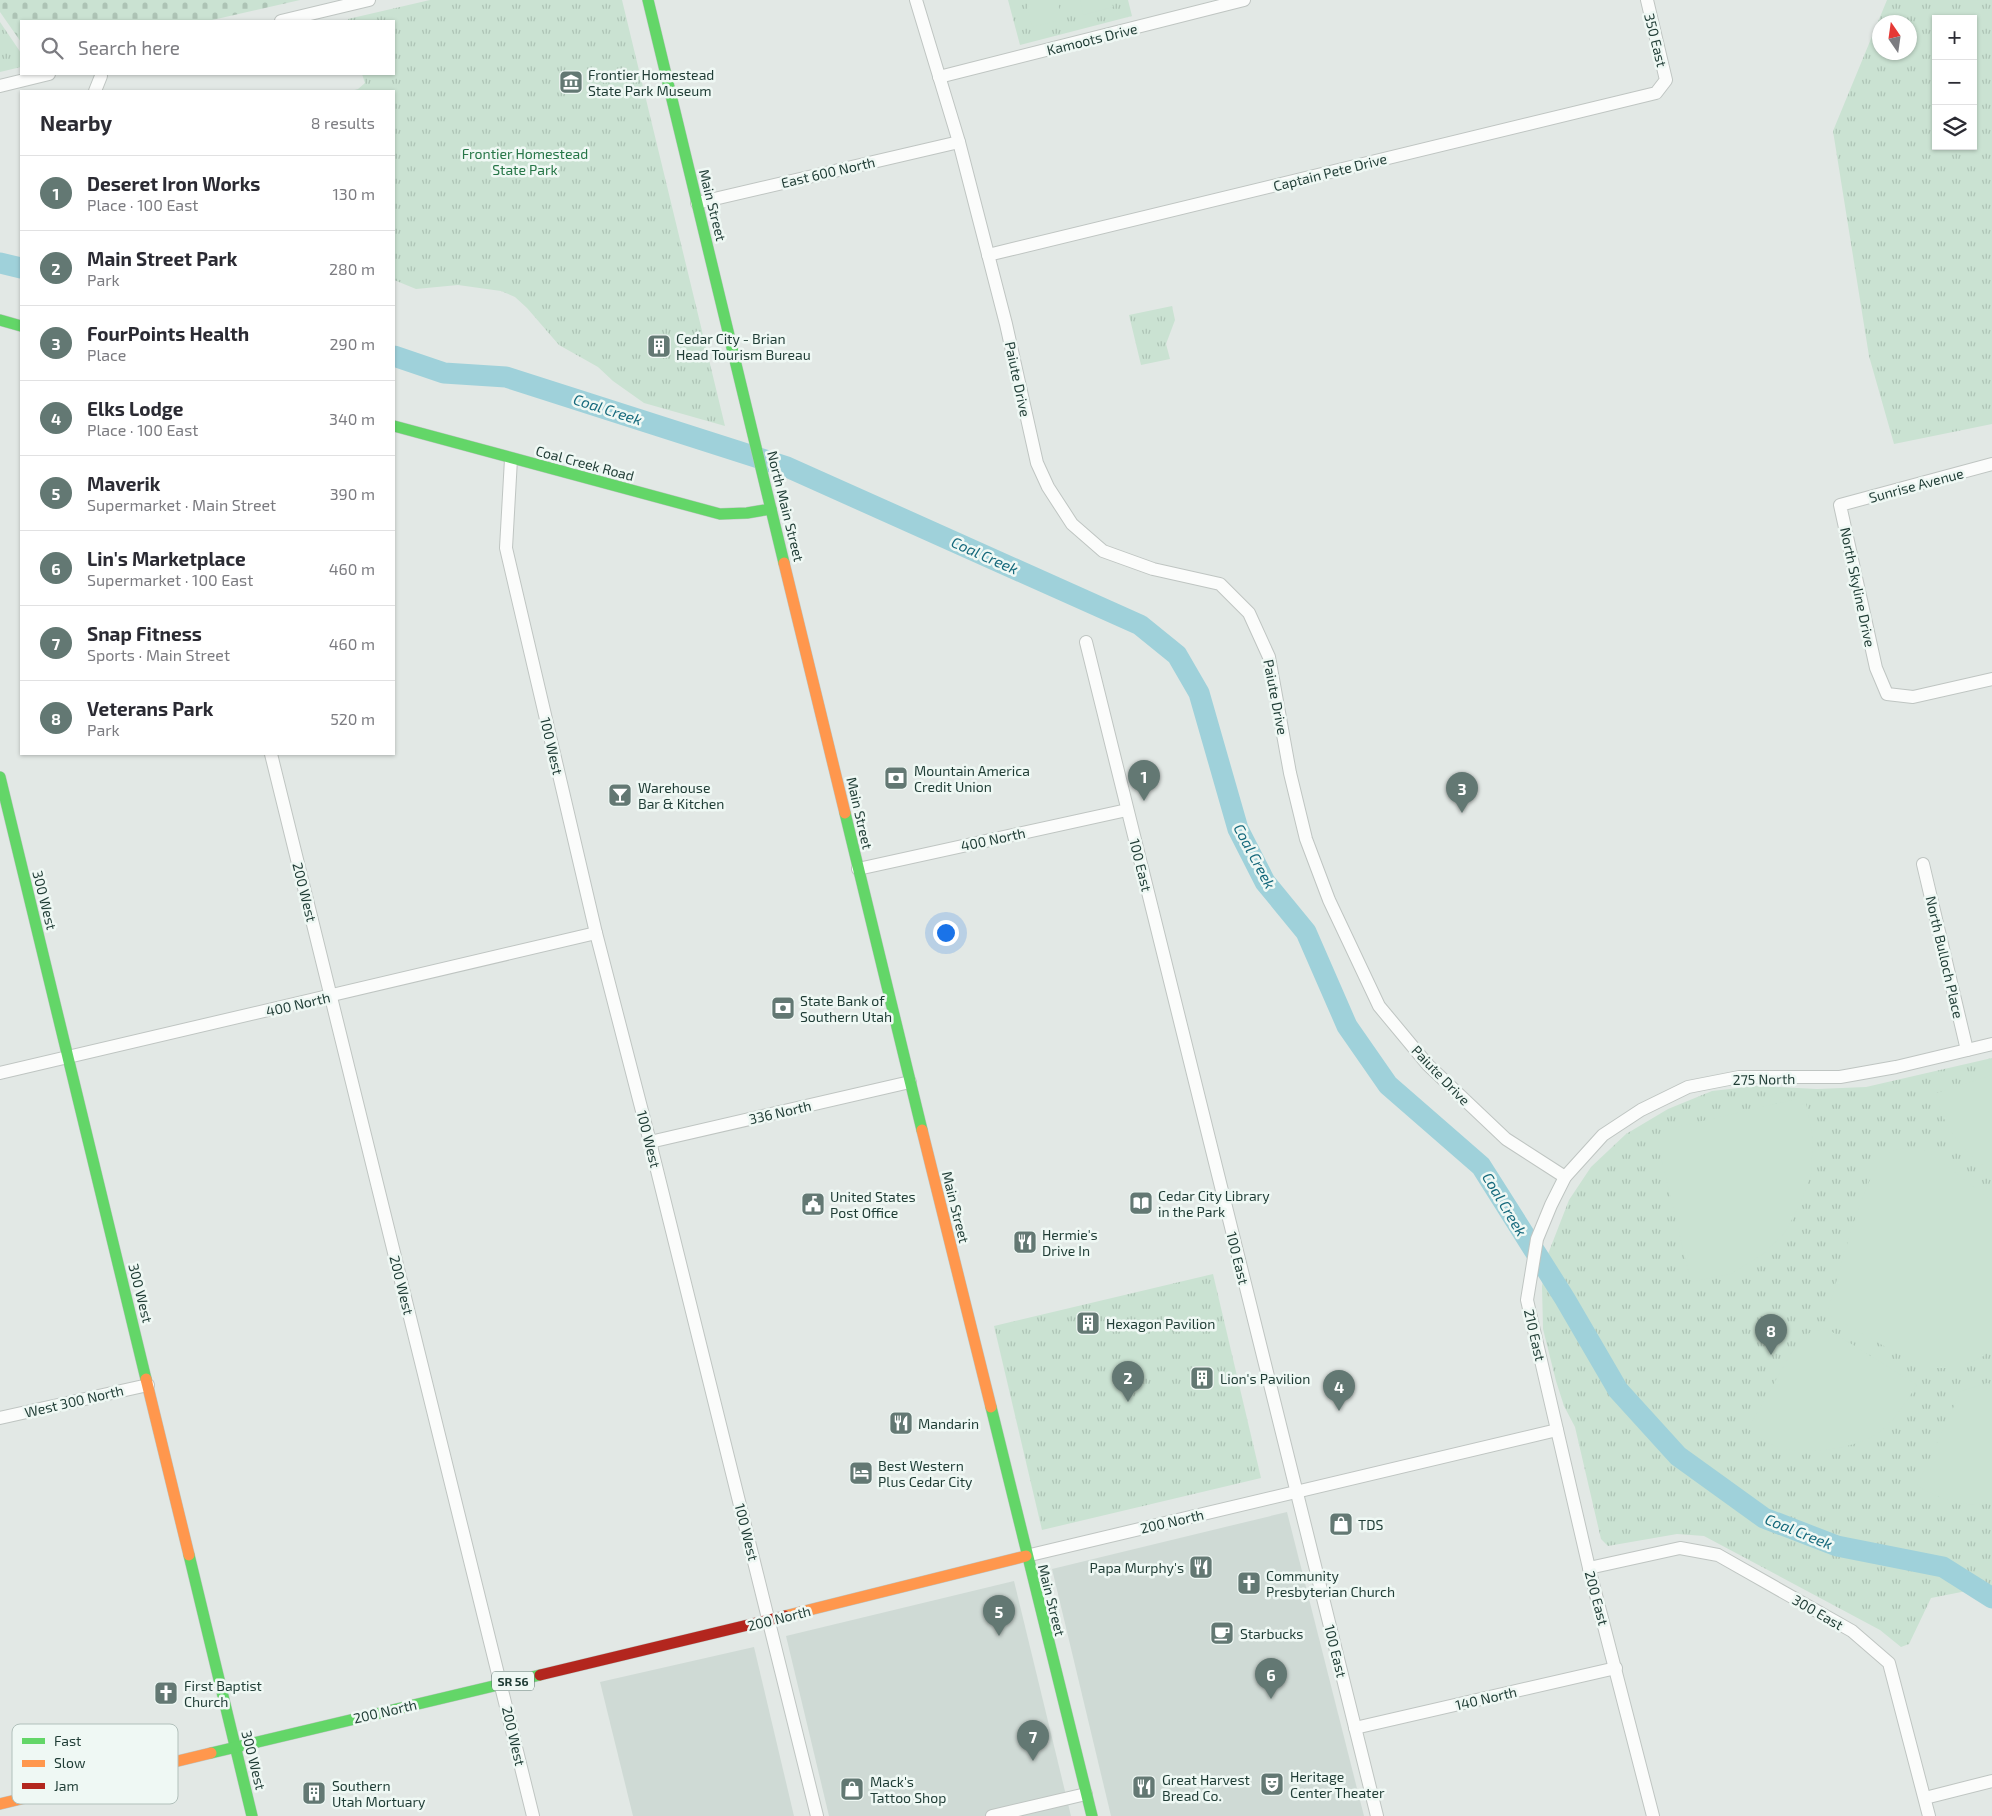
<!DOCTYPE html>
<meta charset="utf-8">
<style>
body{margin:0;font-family:"Exo 2",sans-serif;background:#f2f2f3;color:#2b2b33}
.controls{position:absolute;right:15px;top:15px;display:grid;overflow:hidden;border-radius:0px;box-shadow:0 1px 4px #0004}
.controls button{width:45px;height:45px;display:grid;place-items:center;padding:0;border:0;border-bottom:1px solid #e1e1e2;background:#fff;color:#2b2b33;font:25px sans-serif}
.compass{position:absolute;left:1872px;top:15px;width:45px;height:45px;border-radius:50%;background:#fff;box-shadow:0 1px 4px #0004;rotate:347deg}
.you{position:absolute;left:945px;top:932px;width:18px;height:18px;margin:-12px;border:4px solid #fff;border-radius:50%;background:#1a73e8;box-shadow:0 0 0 8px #1a73e833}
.badge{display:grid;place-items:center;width:32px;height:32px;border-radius:50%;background:#637873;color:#fff;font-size:16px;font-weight:700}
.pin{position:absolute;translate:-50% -41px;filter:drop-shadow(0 1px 2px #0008)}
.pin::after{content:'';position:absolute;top:26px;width:18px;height:15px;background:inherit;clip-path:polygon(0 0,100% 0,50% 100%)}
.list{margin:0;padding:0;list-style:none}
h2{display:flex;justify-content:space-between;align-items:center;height:65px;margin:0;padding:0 20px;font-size:21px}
h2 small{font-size:16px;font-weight:400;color:#7c7c81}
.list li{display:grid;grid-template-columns:32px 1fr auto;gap:15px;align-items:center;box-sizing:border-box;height:75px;padding:0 20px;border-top:1px solid #e1e1e2}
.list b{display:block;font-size:19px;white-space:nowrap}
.list p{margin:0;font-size:16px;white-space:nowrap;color:#7c7c81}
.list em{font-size:16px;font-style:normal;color:#7c7c81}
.icon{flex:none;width:28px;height:28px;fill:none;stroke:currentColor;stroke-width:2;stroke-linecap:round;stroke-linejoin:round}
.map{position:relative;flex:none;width:1992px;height:1816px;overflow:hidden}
.search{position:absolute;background:#fff;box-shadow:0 1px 4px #0004;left:20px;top:20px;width:375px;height:55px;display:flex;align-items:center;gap:12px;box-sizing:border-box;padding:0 18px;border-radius:0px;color:#7c7c81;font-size:19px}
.panel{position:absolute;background:#fff;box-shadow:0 1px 4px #0004;left:20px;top:90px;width:375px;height:665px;border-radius:0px}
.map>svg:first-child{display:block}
.built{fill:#cfdad5}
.grass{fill:url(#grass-tufts);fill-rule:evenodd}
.cemetery{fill:url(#cemetery-stones)}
.pitch{fill:#cae2d2}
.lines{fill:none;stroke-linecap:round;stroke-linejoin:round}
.river{stroke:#9fd1da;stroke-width:21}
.street-casing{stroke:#bfc5c2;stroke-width:14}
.fast-casing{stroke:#bec6c3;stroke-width:12}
.slow-casing{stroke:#bec6c3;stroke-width:12}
.jam-casing{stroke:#bec6c3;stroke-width:12}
.street{stroke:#fbfcfb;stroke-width:12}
.fast{stroke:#63d668;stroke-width:11}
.slow{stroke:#ff974d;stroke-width:11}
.jam{stroke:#b3261e;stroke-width:11}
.labels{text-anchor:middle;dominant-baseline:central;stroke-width:5;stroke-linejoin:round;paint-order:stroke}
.shield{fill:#eff8f4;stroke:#5d746e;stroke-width:1}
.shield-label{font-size:12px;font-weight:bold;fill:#1f3c35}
.street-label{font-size:14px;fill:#1f3c35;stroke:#eff8f4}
.poi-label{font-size:14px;fill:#1f3c35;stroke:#eff8f4;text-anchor:start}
.park-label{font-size:14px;fill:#267647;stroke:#eff8f4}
.water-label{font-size:15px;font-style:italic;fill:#15697c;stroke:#eff8f4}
.key{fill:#eff8f4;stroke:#b1c0bb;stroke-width:1}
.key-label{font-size:14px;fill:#1f3c35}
</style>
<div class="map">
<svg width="1992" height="1816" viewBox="0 0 1992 1816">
<defs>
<pattern id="grass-tufts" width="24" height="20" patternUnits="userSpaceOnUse" patternTransform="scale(1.25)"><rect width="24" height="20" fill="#cae2d2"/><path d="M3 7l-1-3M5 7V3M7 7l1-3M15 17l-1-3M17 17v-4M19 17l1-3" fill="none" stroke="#adc3b5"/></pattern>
<pattern id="cemetery-stones" width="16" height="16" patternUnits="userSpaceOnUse" patternTransform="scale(1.25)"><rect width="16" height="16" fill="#cae2d2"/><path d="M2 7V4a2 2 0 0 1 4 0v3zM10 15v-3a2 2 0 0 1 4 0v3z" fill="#adc3b5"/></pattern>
</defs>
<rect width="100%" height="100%" fill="#e2e8e5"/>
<!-- built -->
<g class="built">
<path d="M1287 1512 1364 1816H1111L1052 1569Z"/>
<path d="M1014 1581 1071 1816H829L786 1636Z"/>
<path d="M754 1647 794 1816H633L600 1682Z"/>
</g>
<!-- grass -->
<g class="grass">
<path d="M430 0H622L725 426 644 403 613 381 598 367 559 345 527 308 515 297 501 291 458 285 416 289 394 280V91H351L358 89 365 83 362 74H394V21H349L348 19Z"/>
<path d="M1008 0H1128L1132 16 1020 45Z"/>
<path d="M1887 0H1992V424L1894 444 1869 356 1833 131ZM1936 19H1973V146H1936ZM1880 22H1910V52H1880Z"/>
<path d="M0 22 21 53V67L0 72Z"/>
<path d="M1172 306 1175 320 1166 344 1170 359 1141 365 1129 315Z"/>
<path d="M1992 1058V1586L1931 1598 1909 1644 1901 1647 1880 1630 1704 1536 1677 1534 1608 1546 1601 1539 1575 1427 1564 1406 1556 1381 1543 1329 1542 1286 1548 1254 1569 1200 1591 1167 1626 1134 1668 1109 1712 1091 1756 1086 1817 1089 1866 1087Z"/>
<path d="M1213 1274 1261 1478 1042 1530 994 1326Z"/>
</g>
<!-- cemetery -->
<path class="cemetery" d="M0 0H300L208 21H21V42L0 12Z"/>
<!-- pitch -->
<g class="pitch">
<path d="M1026 0H1057L1062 20 1032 27Z"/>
<path d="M1080 0H1111L1113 7 1083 15Z"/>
<path d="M1992 1075V1171C1964 1154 1941 1125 1936 1093Z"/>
<path d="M1805 1097 1813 1139 1811 1174 1801 1202 1786 1231 1766 1252 1731 1274 1691 1282 1657 1141 1664 1130Z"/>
<path d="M1915 1147 1927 1151 1992 1201V1349L1982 1357 1964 1365 1946 1368H1923L1827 1314C1837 1282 1863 1174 1886 1155 1893 1149 1906 1148 1915 1147Z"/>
<path d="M1826 1328 1917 1385C1905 1403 1894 1423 1875 1435 1853 1449 1803 1456 1778 1447 1767 1444 1757 1435 1748 1429L1801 1336Z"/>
<path d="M1988 1383 1992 1386V1503C1962 1507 1944 1501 1917 1486L1961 1391Z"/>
</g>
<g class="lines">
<!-- river -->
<g class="river">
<path d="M0 263 21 268"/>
<path d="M394 356 444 373 506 377 787 467 1140 625 1177 655 1199 693 1238 829 1265 882 1306 932 1347 1026 1388 1085 1481 1166 1565 1299 1618 1390 1678 1456 1764 1518 1837 1546 1943 1567 1992 1598"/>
</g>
<!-- street casing -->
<g class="street-casing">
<g id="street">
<path d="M916 0 959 142 1006 324 1037 463 1048 487 1072 524 1103 551 1153 569 1220 584 1249 613 1269 657 1290 773 1306 839 1329 900 1379 1006 1428 1065 1506 1139 1565 1177"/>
<path d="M281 21 369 0"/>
<path d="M939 77 1244 0"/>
<path d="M0 86 49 74"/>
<path d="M95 91 101 76"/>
<path d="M697 203 959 142"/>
<path d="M988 255 1656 93 1666 80 1647 0"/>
<path d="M511 459 506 548 596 933 650 1142 817 1816"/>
<path d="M1992 464 1840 505 1876 668 1887 694 1913 697 1992 679"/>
<path d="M1086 642 1377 1816"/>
<path d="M271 754 533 1816"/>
<path d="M1923 864 1967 1050"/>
<path d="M858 869 1127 810"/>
<path d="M0 1073 596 933"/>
<path d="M650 1142 910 1082"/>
<path d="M0 1418 148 1385"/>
<path d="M1026 1556 1557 1430"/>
<path d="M1589 1568 1680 1548 1718 1555 1852 1631 1889 1663 1929 1816"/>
<path d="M1355 1728 1616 1668"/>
<path d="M1925 1798 1992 1781"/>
<path d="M992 1816 1086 1794"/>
<path d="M1653 1816 1589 1568 1527 1300 1537 1239 1551 1205 1565 1177 1603 1135 1641 1110 1688 1087 1739 1077H1840L1896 1067 1992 1044"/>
</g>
</g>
<!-- fast casing -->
<g class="fast-casing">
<g id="fast">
<path d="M648 0 784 563"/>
<path d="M0 320 21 326"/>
<path d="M394 426 720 514 747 513 771 509"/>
<path d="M0 777 146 1379"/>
<path d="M845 813 922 1130"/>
<path d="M991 1407 1092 1816"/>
<path d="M189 1555 252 1816"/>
<path d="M211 1753 540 1675"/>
</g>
</g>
<!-- slow casing -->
<g class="slow-casing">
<g id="slow">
<path d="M784 563 845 813"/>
<path d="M922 1130 991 1407"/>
<path d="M146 1379 189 1555"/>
<path d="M785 1616 1026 1556"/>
<path d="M0 1804 211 1753"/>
</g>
</g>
<!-- jam casing -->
<g class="jam-casing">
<path id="jam" d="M540 1675 785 1616"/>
</g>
<!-- street -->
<use href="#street" class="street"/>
<!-- fast -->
<use href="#fast" class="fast"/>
<!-- slow -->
<use href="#slow" class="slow"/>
<!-- jam -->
<use href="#jam" class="jam"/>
</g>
<!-- icons -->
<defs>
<g id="museum-square" transform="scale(1.25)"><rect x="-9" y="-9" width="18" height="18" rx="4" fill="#637873" stroke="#eff8f4"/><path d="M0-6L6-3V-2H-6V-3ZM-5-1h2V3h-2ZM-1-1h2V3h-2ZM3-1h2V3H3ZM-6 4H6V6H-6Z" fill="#fff"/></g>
<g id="building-square" transform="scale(1.25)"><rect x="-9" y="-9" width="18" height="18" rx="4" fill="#637873" stroke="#eff8f4"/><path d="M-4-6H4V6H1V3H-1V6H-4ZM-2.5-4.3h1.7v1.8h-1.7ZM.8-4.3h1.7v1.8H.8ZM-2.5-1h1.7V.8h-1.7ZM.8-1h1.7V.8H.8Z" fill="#fff"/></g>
<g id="bank-square" transform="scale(1.25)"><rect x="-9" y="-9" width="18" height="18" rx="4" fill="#637873" stroke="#eff8f4"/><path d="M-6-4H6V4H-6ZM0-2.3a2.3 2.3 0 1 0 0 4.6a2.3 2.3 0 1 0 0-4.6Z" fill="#fff"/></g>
<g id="bar-square" transform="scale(1.25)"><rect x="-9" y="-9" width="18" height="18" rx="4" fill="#637873" stroke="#eff8f4"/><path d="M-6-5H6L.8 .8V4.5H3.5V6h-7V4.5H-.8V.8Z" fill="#fff"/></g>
<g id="library-square" transform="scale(1.25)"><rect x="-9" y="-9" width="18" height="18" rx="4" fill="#637873" stroke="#eff8f4"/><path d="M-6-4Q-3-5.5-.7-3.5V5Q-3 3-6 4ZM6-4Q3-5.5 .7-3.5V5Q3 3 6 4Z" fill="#fff"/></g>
<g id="civic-square" transform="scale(1.25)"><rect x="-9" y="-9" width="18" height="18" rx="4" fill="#637873" stroke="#eff8f4"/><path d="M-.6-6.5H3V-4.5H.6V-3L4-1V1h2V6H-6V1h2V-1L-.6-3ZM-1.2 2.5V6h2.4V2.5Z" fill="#fff"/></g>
<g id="restaurant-square" transform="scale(1.25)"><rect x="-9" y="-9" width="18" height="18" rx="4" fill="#637873" stroke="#eff8f4"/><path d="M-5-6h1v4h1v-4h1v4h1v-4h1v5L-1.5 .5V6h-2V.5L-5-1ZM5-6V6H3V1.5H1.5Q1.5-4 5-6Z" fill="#fff"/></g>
<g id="hotel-square" transform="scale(1.25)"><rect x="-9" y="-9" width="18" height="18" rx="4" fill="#637873" stroke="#eff8f4"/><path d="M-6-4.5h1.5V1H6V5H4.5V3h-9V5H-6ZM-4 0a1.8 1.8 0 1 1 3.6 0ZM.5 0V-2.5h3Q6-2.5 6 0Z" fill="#fff"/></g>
<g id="shop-square" transform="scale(1.25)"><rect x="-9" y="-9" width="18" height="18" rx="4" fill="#637873" stroke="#eff8f4"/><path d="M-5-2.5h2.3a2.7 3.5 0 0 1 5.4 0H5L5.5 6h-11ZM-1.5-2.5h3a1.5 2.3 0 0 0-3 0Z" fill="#fff"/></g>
<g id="church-square" transform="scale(1.25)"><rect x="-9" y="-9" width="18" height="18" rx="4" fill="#637873" stroke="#eff8f4"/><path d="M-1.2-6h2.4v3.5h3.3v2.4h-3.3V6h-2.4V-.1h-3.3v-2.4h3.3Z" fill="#fff"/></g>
<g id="cafe-square" transform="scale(1.25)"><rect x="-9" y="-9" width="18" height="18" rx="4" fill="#637873" stroke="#eff8f4"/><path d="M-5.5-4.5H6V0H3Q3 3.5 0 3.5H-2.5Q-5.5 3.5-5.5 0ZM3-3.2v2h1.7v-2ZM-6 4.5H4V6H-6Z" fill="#fff"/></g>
<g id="theatre-square" transform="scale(1.25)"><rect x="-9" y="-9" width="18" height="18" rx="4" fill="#637873" stroke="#eff8f4"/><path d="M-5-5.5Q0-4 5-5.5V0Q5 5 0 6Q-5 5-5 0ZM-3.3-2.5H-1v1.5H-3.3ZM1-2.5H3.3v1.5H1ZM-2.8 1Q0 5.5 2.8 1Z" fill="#fff"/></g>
</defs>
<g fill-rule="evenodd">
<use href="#museum-square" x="571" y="82"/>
<use href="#building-square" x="659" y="346"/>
<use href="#bank-square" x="896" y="778"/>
<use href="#bar-square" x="620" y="795"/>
<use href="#bank-square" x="783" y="1008"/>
<use href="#library-square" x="1141" y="1203"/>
<use href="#civic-square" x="813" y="1204"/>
<use href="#restaurant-square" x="1025" y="1242"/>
<use href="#building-square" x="1088" y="1323"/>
<use href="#building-square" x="1202" y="1378"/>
<use href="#restaurant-square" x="901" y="1423"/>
<use href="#hotel-square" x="861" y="1473"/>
<use href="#shop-square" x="1341" y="1524"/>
<use href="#restaurant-square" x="1201" y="1567"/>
<use href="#church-square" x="1249" y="1583"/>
<use href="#cafe-square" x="1222" y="1633"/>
<use href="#church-square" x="166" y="1693"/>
<use href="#theatre-square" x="1272" y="1784"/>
<use href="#restaurant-square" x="1144" y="1787"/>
<use href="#shop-square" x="852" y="1789"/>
<use href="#building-square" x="314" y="1793"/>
</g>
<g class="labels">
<!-- shield labels -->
<rect class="shield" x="492" y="1671.5" width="42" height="19" rx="4"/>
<g class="shield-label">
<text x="513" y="1681">SR 56</text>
</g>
<!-- street labels -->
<g class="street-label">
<text transform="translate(1092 39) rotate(-14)">Kamoots Drive</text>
<text transform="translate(1656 40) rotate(76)">350 East</text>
<text transform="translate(828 172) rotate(-13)">East 600 North</text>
<text transform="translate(1330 172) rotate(-14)">Captain Pete Drive</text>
<text transform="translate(713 205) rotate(76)">Main Street</text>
<text transform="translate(1018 379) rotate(78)">Paiute Drive</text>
<text transform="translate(585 463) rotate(15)">Coal Creek Road</text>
<text transform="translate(1916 485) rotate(-15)">Sunrise Avenue</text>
<text transform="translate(786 506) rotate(76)">North Main Street</text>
<text transform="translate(1858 587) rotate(78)">North Skyline Drive</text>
<text transform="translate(1276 697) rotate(79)">Paiute Drive</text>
<text transform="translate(552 746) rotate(77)">100 West</text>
<text transform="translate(860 813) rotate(77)">Main Street</text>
<text transform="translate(993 839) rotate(-12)">400 North</text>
<text transform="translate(1141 865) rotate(76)">100 East</text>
<text transform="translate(305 892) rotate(76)">200 West</text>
<text transform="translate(45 900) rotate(76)">300 West</text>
<text transform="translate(1945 957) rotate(77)">North Bulloch Place</text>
<text transform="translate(298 1004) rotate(-13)">400 North</text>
<text transform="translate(1441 1075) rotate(46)">Paiute Drive</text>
<text transform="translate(1764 1079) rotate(-1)">275 North</text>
<text transform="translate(780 1112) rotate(-13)">336 North</text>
<text transform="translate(649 1139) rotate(76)">100 West</text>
<text transform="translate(956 1207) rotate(76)">Main Street</text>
<text transform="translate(1238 1258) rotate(76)">100 East</text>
<text transform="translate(402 1285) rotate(76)">200 West</text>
<text transform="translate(141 1293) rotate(76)">300 West</text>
<text transform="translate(1535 1335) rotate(77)">210 East</text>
<text transform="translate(74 1401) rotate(-13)">West 300 North</text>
<text transform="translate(1172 1521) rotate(-13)">200 North</text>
<text transform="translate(747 1532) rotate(76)">100 West</text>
<text transform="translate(1597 1598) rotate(75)">200 East</text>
<text transform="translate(1052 1600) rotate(76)">Main Street</text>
<text transform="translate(1818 1612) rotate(30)">300 East</text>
<text transform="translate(779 1618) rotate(-14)">200 North</text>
<text transform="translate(1336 1651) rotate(76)">100 East</text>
<text transform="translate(1486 1698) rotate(-13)">140 North</text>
<text transform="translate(385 1711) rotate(-13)">200 North</text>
<text transform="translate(514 1736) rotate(77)">200 West</text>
<text transform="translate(254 1760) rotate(76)">300 West</text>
</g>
<!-- poi labels -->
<g class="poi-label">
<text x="588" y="74">Frontier Homestead<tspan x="588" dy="16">State Park Museum</tspan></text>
<text x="676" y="338">Cedar City - Brian<tspan x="676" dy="16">Head Tourism Bureau</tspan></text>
<text x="914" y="770">Mountain America<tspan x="914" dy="16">Credit Union</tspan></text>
<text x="638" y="787">Warehouse<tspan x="638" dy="16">Bar &amp; Kitchen</tspan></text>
<text x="800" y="1000">State Bank of<tspan x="800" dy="16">Southern Utah</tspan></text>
<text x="1158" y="1195">Cedar City Library<tspan x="1158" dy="16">in the Park</tspan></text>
<text x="830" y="1196">United States<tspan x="830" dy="16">Post Office</tspan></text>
<text x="1042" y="1234">Hermie's<tspan x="1042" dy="16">Drive In</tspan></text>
<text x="1106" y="1323">Hexagon Pavilion</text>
<text x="1220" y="1378">Lion's Pavilion</text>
<text x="918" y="1423">Mandarin</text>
<text x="878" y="1465">Best Western<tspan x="878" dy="16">Plus Cedar City</tspan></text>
<text x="1358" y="1524">TDS</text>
<text x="1184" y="1567" text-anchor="end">Papa Murphy's</text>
<text x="1266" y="1575">Community<tspan x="1266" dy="16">Presbyterian Church</tspan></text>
<text x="1240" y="1633">Starbucks</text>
<text x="184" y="1685">First Baptist<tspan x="184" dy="16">Church</tspan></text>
<text x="1290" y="1776">Heritage<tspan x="1290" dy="16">Center Theater</tspan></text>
<text x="1162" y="1779">Great Harvest<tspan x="1162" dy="16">Bread Co.</tspan></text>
<text x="870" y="1781">Mack's<tspan x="870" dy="16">Tattoo Shop</tspan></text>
<text x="332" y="1785">Southern<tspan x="332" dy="16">Utah Mortuary</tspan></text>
</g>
<!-- park labels -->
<g class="park-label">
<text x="525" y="153">Frontier Homestead<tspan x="525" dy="16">State Park</tspan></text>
</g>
<!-- water labels -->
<g class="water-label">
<text transform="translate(608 409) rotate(18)">Coal Creek</text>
<text transform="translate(985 555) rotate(24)">Coal Creek</text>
<text transform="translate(1255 856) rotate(62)">Coal Creek</text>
<text transform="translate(1505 1204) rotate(59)">Coal Creek</text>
<text transform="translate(1799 1531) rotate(22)">Coal Creek</text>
</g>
</g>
<!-- legend -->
<rect x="12" y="1724" width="166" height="80" rx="8" class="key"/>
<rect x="22" y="1738" width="23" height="6" fill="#63d668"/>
<rect x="22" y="1760" width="23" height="7" fill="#ff974d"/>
<rect x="22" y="1783" width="23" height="6" fill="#b3261e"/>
<g class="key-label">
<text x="54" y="1746">Fast</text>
<text x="54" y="1768">Slow</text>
<text x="54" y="1791">Jam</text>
</g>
</svg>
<div class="controls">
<button>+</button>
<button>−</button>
<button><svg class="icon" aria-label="layers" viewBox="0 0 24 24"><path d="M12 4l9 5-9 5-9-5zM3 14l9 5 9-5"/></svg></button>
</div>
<svg class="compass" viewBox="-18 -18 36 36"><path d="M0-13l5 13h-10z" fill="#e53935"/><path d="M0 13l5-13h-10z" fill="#7c7c81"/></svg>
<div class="you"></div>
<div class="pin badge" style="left:1144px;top:801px">1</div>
<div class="pin badge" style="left:1128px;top:1402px">2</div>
<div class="pin badge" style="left:1462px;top:813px">3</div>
<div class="pin badge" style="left:1339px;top:1411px">4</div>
<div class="pin badge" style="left:999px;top:1636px">5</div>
<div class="pin badge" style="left:1271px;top:1699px">6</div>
<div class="pin badge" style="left:1033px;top:1761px">7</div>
<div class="pin badge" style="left:1771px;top:1355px">8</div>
<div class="search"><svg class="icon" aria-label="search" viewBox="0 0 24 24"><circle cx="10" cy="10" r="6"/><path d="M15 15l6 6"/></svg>Search here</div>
<section class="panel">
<h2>Nearby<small>8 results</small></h2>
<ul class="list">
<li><span class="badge">1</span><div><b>Deseret Iron Works</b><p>Place · 100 East</p></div><em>130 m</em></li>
<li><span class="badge">2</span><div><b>Main Street Park</b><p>Park</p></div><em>280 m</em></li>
<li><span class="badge">3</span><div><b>FourPoints Health</b><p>Place</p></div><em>290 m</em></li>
<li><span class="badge">4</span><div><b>Elks Lodge</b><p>Place · 100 East</p></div><em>340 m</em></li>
<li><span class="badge">5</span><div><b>Maverik</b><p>Supermarket · Main Street</p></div><em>390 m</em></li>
<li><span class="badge">6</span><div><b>Lin's Marketplace</b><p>Supermarket · 100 East</p></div><em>460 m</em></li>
<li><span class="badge">7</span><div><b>Snap Fitness</b><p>Sports · Main Street</p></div><em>460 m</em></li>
<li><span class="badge">8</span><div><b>Veterans Park</b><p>Park</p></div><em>520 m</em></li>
</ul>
</section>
</div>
